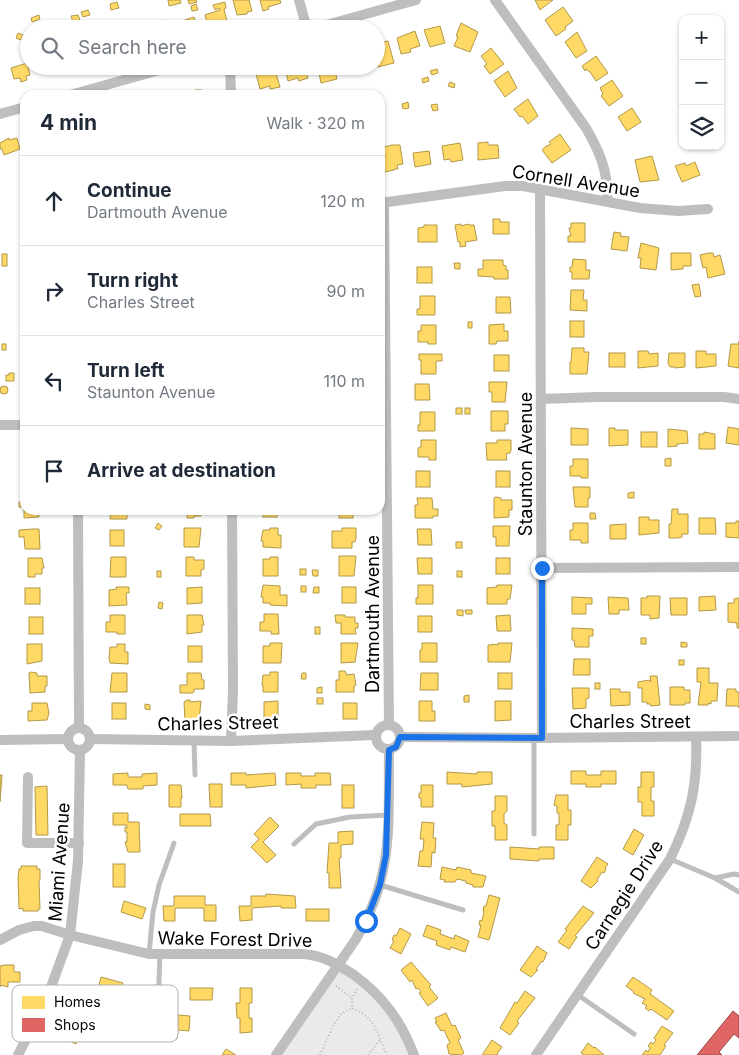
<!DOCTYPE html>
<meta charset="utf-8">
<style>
body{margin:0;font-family:Inter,sans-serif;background:#f2f2f3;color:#1f2937}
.controls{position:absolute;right:15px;top:15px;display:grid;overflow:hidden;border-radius:10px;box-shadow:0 1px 4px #0004}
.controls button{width:45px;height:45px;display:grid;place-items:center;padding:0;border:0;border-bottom:1px solid #e0e1e3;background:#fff;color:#1f2937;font:25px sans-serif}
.stop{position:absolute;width:15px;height:15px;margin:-11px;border:4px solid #1a73e8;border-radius:50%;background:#fff}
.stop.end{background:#1a73e8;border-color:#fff;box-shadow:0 1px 5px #0008}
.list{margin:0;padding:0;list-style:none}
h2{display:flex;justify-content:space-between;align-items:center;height:65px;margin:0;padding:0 20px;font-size:21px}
h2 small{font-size:16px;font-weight:400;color:#747a83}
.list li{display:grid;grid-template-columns:32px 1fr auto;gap:15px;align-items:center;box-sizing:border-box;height:90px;padding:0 20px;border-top:1px solid #e0e1e3}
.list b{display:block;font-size:19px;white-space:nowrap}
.list p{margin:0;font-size:16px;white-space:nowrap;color:#747a83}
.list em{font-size:16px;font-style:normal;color:#747a83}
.icon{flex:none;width:28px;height:28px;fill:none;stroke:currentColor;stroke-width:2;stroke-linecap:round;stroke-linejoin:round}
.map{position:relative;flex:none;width:739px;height:1055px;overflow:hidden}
.search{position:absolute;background:#fff;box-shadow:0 1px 4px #0004;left:20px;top:20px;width:365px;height:55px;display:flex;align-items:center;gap:12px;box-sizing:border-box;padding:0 18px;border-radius:28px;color:#747a83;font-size:19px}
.panel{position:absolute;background:#fff;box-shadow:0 1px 4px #0004;left:20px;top:90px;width:365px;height:425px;border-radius:15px}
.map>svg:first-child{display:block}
.green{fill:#eaeaea}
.homes{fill:#ffd966;stroke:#b29847}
.shops{fill:#e06666;stroke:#9d4747}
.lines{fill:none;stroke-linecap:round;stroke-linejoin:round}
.path{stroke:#b8b8b8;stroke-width:2;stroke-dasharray:1 2.5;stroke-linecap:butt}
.service{stroke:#bebebe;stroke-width:5}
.minor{stroke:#bebebe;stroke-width:10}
.route{stroke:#1a73e8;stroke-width:6}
.labels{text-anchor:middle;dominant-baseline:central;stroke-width:5;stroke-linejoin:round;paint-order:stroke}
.street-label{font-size:18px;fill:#000;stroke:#fff}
.key{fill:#fff;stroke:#b2b2b2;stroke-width:1}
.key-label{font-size:14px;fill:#000}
</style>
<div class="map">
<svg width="739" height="1055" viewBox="0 0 739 1055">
<rect width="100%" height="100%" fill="#fff"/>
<!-- green -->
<path class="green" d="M339 965 376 994 414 1055H278Z"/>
<!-- homes -->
<g class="homes">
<path d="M168 0H180L181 3 169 6Z"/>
<path d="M188 0H196L197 2 189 4Z"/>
<path d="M233 0H249L252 11 247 12V14L237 15Z"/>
<path d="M260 0H280L281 3 268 7 269 9 263 11Z"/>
<path d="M535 0H553L540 10Z"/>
<path d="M117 2 119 8 111 10 110 4Z"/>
<path d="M225 2 226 8 224 9 227 21 219 24V26L208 27 205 15 220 10 219 8 215 10 213 5Z"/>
<path d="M196 4 198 10 192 11 191 6Z"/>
<path d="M563 7 573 21 565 27 566 29 556 36 545 20Z"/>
<path d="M88 10 90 15 83 17 81 12Z"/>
<path d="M39 15 40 19 32 22 31 18Z"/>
<path d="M78 15 81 23 74 25 71 16Z"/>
<path d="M194 17 197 29H181L179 22Z"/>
<path d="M163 20 166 29H156L155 22Z"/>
<path d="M461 23 478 32 470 52 454 46 458 37 456 36Z"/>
<path d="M127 24 126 29H121L120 25Z"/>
<path d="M440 26 445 43 430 47 424 30Z"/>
<path d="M415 31 420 46 410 49 411 52 401 54 397 38Z"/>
<path d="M577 32 587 51 576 58 565 42Z"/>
<path d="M18 33 23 35 21 40 16 38Z"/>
<path d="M388 41 394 63 378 67 376 60V43Z"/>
<path d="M491 48 504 64 490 74 484 66 487 64 481 56Z"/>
<path d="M596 56 608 73 596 81 590 72 586 69 585 71 582 66Z"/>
<path d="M27 63 30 75 26 76 27 80 21 82 20 78 14 79 11 68Z"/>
<path d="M39 66H60L51 69V71L48 72 47 70 40 72Z"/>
<path d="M293 66H304L308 78 299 81 298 78 288 81 285 68Z"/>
<path d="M314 66H334L337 79 321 83 319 73 316 74Z"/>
<path d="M437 69 438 73 432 75 430 71Z"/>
<path d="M268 70V72L275 70 280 87 270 89V86L260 89 256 74Z"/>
<path d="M508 71 517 88 505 97 494 81Z"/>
<path d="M428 77 429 81 423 83 422 79Z"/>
<path d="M612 80 623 96 609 106 601 96 603 94 600 88Z"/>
<path d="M450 82 455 84 454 88 448 86Z"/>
<path d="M195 90H202L201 95H189V93H195Z"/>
<path d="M528 99 538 116 528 124 522 116 520 117 514 109Z"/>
<path d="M408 102 409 108 403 109 402 104Z"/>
<path d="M437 104 438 110 433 111 431 105Z"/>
<path d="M632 108 641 122 627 131 618 117Z"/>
<path d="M560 134 571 150 552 163 542 150 545 147 551 144 549 142Z"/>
<path d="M9 138V140L17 138 20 149 4 155 2 149H0V143Z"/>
<path d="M488 142V145H498L499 158 478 160V143Z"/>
<path d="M460 143 463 160 451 162 450 159 444 160 442 146Z"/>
<path d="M392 145H400L403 164 397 165 398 169H394V170L385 172 383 158H385L384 147Z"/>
<path d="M429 151 431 164 415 167 413 153Z"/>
<path d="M652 156 659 180 640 182 635 160Z"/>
<path d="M695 162 700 175 682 182 675 166 685 163 686 166Z"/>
<path d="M493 219H500V222H509V234H493Z"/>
<path d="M571 223H585V242H568V236H571L569 228H571Z"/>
<path d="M461 224V226L468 224 469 225H474L477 240 465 242 466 246 460 247V242H458L455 225Z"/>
<path d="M424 225H437V242H418V228L424 227Z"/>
<path d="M614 232 621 233 620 236 629 237 627 251 611 249Z"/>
<path d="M641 243 659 248 656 270 640 268 641 258H638Z"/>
<path d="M671 253H691V266H683V269L671 270Z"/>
<path d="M709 253H713L714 257 720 255 725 274 708 278 706 267 703 268 700 255Z"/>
<rect x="2" y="254" width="5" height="12"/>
<path d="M573 259 586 260V270H590L589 279H572V272H570V267H572Z"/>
<path d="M483 260H503V265L506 266V270H508V279H494V277L478 276V269H483Z"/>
<path d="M454 263H460V269H455Z"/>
<rect x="417" y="267" width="15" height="16"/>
<path d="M699 284 701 296 695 297 692 285Z"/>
<path d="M571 290H584L583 300H587V311L570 310Z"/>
<path d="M420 296H435V315H417V309H420Z"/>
<path d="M496 297H510L511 313H496Z"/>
<rect x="570" y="321" width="14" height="16"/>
<rect x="468" y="322" width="4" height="6"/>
<path d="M504 324V331H508V341H497L496 344H489V325Z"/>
<path d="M421 325H436V344H428V342H418V331H421Z"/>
<path d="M739 341V368L728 366 731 344H739Z"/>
<rect x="2" y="344" width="4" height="6"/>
<path d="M572 348H584V352H589L587 374H570V362H571Z"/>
<path d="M638 351H648L649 354 658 353V366L638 368Z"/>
<path d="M696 351H706V354H716V366L696 368Z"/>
<rect x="609" y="353" width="16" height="14"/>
<path d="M669 353H685V367L675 368V367H670L668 363Z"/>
<path d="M419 354H442V361H436V374H421V360H419Z"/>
<rect x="494" y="355" width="15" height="16"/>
<path d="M9 373H14V381H6V375H9Z"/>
<path d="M489 382H507L505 402H492V392H489Z"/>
<path d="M415 384H429L430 400H415Z"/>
<circle cx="4" cy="390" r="4"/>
<rect x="456" y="408" width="6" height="6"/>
<rect x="465" y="408" width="5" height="6"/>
<path d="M491 411H508V424H505V431H491Z"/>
<path d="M420 412H435V431H418V425H420Z"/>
<path d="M728 427 739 429V445L726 443Z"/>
<path d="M571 428 588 429V445H571Z"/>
<path d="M609 428H615V430H628V445L609 446Z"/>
<path d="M668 429 687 431 688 443 677 444V446L668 447Z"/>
<rect x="641" y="432" width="16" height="15"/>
<path d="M704 432 715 434V449H699V434H704Z"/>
<path d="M421 440H436V460H429V457H418V448L421 447Z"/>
<path d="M497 440H511V450L510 453 506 454 507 460H487L486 443H497Z"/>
<path d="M671 458V466H665V459Z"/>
<path d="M573 459H588V478H581V476H570V466H573Z"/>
<rect x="416" y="471" width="14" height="16"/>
<rect x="496" y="471" width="14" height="16"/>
<path d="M573 487H590V498H588V507H575Z"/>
<path d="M634 492V498H628V493Z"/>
<path d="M496 497 501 498V500H512V510H509V517L494 518V498Z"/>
<path d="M417 498H432L433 509H438V516H433V518H415V505H418Z"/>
<path d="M19 502H25V510H38L39 517 24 518V507H19Z"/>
<path d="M672 509H678V514H688V534H682V537L678 538H669V524H671Z"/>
<path d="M111 510H127V519H110Z"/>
<path d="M187 510H201V516H194V518H187Z"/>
<rect x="263" y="510" width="14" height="7"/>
<rect x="339" y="510" width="14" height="8"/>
<path d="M590 513H595L596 519H590Z"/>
<path d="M639 517H649V520H659V533L639 535Z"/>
<path d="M699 518H715L716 534H699Z"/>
<path d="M736 521H739V538L726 537V523H736Z"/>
<path d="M158 523 162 526 159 530 155 528Z"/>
<path d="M573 523H588V543H581V540H570V530H573Z"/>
<path d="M626 524V539H610V525Z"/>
<path d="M493 526H510L509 546H496V537H493Z"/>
<path d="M184 528H201L199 547H184Z"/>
<path d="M270 528H278V535H281V548L263 547V541H261L263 530H270Z"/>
<path d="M342 528H356V538L355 542H352V548H332V531H342Z"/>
<path d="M33 529H39L40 549H25L24 537H19V530Z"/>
<path d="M417 529H431L432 545H418Z"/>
<rect x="110" y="530" width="14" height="16"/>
<rect x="456" y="542" width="6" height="6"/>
<path d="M339 556H356L354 576H339Z"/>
<path d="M111 557H126V577H110Z"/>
<path d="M186 557H194V560H204V569L201 570V576H186Z"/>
<path d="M270 557H278V576H263V559H270Z"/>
<path d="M28 558H42L44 568H42V574H35V577H28Z"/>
<path d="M417 558H432V574H418Z"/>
<rect x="496" y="558" width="14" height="16"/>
<rect x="300" y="569" width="6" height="6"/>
<path d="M312 570H318V576H313Z"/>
<rect x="157" y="571" width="4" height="6"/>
<rect x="457" y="571" width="5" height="6"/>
<path d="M263 585 280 586V595H287V606L270 605V603H263V597H261Z"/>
<path d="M418 585H433V604H416V598H418Z"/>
<path d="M497 585H512L510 599H507V604H487V588L497 587Z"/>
<rect x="301" y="586" width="5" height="6"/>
<path d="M116 587H129V593H126L127 605 109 606V590L117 589Z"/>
<path d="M202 587V603L187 604V588Z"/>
<path d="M314 587H319V593H313Z"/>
<rect x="342" y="587" width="14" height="16"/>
<rect x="25" y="588" width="15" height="16"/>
<path d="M647 596H660L659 618 650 619V615H641V598H647Z"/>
<path d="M715 596 716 610 699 611V597Z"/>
<path d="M572 597 592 598V604H586V614H572Z"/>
<path d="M608 597 628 598 629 610H619V614H609Z"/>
<path d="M670 598H687V615H671Z"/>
<path d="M738 598H739V628H737V623L728 622V603H734V599Z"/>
<path d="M159 602 163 603 162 609 158 608Z"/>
<path d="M457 610H463V616L457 615Z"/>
<path d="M465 610H472V614H466Z"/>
<path d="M264 614H278L279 634H271V631H260V622H264Z"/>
<path d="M110 615H125V634H117V632H106V622H110Z"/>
<path d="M187 615H202L204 625H202V632L187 634Z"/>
<path d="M335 615H345V617H355V623H358V628H355L356 634H341V623H336Z"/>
<path d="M510 615 511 631H497L496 616Z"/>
<rect x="418" y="616" width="14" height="16"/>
<rect x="29" y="617" width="14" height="17"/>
<rect x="315" y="627" width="5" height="7"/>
<path d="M572 628 593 629V636H589V647H575L574 640H572Z"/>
<rect x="641" y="638" width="5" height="6"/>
<path d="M681 642 687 643V647H681Z"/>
<path d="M270 643H282L281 663H263V646H270Z"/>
<path d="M341 643H358L355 662 341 663Z"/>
<path d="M422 643H437V662H420V650L422 649Z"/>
<path d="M498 643H512L510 662H488V645H492V644L498 645Z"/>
<path d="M27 644H42V661L27 664Z"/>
<path d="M117 644H125V652H128V664L110 663 109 658 110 647H117Z"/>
<rect x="188" y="646" width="14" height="16"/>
<path d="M574 659H590V675H573Z"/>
<rect x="679" y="660" width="5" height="5"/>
<path d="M697 668H709V683H718L717 701H711V704L708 703V705H698L701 682H697Z"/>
<path d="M339 671H345L347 675 354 674 356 685 354 686V692H336V680H339Z"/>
<path d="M31 672 37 673V676H47V686H45V692L30 693 29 673Z"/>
<path d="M270 672H278V692H263V685H262L263 675H270Z"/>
<path d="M112 673H127V692H110Z"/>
<path d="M187 673H201L202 680H204V689H194V692L192 693H180V685H187Z"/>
<path d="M302 673H306V679H301Z"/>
<path d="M421 673H438V690H420Z"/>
<rect x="498" y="673" width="14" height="16"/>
<path d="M650 676H657L660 705 651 706 650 704H647V702H642V688H638V682L649 680 651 682Z"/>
<rect x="595" y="683" width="5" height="6"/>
<path d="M322 687V693H317V688Z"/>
<path d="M670 687H684V690H690V703H685V705H670Z"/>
<path d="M572 688H589V698L586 699V708L573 709Z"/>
<path d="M610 689H620V692H630V705L611 706Z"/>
<path d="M727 689H736V692H739V708L738 706H726Z"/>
<path d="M469 695V702H464V696Z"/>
<rect x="317" y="698" width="6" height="6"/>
<path d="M187 700H190V702L201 701 199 721H185L184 702Z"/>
<path d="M278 701V721L264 718V702Z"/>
<path d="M419 701H432V711H435V721H419Z"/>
<path d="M495 701H511V720L495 721Z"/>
<path d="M32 703H47L49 713 47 720 28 721V711H32Z"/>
<rect x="112" y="703" width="14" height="16"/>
<rect x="343" y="703" width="14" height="16"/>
<path d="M145 704 150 705V710L145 709Z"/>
<path d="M571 771H586V775H601V771H616V784H601V787H586V784H571Z"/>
<path d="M447 772 477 774V772H492V784L462 787V784H447Z"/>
<path d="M641 772H654V787H651V801H654V816H642V802H638V787H641Z"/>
<path d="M128 773V777H142V774L157 773V785L143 786V789H128L127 785H113V774Z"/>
<path d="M231 773H246V775L275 773 276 785 246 788V785H231Z"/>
<path d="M286 773H301V776H315V773H330L331 785H316V788H301V784L286 785Z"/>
<path d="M0 775H2L0 802Z"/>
<path d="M209 784H222V807H210Z"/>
<path d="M169 785H181L182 798H181V807H169Z"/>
<rect x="342" y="785" width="12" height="23"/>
<path d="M421 785H433V807H421V798H419V793H421Z"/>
<path d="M47 786 48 835H36L35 787Z"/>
<path d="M556 795H568V810H571V825H568V840H556V825H559V813H557V806L554 805Z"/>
<path d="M495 796H507V811L504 814V823L507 825V840H495V826H492V811H495Z"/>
<path d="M113 813H128V822H139L140 852H128L125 842H127V832H125V827L127 828V825H113Z"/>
<path d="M180 814H210L211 826H180Z"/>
<path d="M270 817 279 826 263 842 276 855 267 863 251 847 259 839 254 834Z"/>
<path d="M422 822 434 823 433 838H436L435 853 432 852 431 867 418 866 420 851H423L424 839H420Z"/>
<path d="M634 829 644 835 633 855 623 849Z"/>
<path d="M353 831V844L341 845V858H339L341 888H329V873H327L329 843H338V832Z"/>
<path d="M510 847 539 849V847H554V859H539V861L510 859Z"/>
<path d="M597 857 608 864 605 868 606 869 604 873 602 872 597 880 598 881 591 888 581 881Z"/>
<rect x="113" y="864" width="12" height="23"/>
<path d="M21 866H37V869H40V880H39L40 909H38V911H23V908L19 909 18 879 19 869H21Z"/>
<path d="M442 867 456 870 457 867 471 870V873L486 876 483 887H473V885L466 883V881L457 879 455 882H444L445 880 440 879Z"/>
<path d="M266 894 295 896 296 908H281V906L252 908V920L240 921 239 906H251V896H266Z"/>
<path d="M489 895 500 898 489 940 478 937 481 925H479L480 920 482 921 484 911H483L484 906H486Z"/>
<path d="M174 896H205V905H216V921H204V908H175V921H164L163 906H174Z"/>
<path d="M124 901 146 908 142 919 121 912Z"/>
<path d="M583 906 594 913 575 936 577 937 569 949 558 942 567 930 565 929Z"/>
<rect x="306" y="909" width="23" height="12"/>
<path d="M427 925 441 930 440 934 454 939 455 935 469 941 465 952 451 947 450 950 436 945 437 941 423 936Z"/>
<path d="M400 928 411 934 401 954 390 948 394 941 392 940 394 935 396 936Z"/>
<path d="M537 946 547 953 543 962 542 961 536 969 538 970 531 977 520 970Z"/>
<path d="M411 962 431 985 429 987 438 998 428 1006 419 993 421 992 418 988 416 989 412 980 410 982 401 970Z"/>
<path d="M5 965H14V972H20V982H8V987L1 985 0 987V966Z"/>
<path d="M101 977 123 983 120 994 98 989Z"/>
<path d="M633 977 652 990 650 994 674 1011 667 1020 651 1009 649 1011 645 1008 647 1006 642 1003 645 999 633 993 634 992 626 986Z"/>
<path d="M190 988H213L212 1000H190Z"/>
<path d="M240 988H252V1003H249V1018H252V1032L240 1033V1018H237L236 1003H240Z"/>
<path d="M525 991 535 998 517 1021 519 1023 510 1035 500 1028 515 1002 517 1003Z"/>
<path d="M83 998 94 1004 88 1017 91 1018 85 1032 82 1031 76 1044 65 1039 67 1035 65 1034 71 1026 74 1027 80 1014 76 1012Z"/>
<path d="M123 1011 135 1012 134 1024 148 1025V1027H178V1015L190 1016 189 1031 178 1030 177 1039H147V1037L132 1036 133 1026H122Z"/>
<path d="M446 1013 452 1026 455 1025 461 1038 458 1040 464 1053 461 1055 449 1054 447 1045 450 1043 444 1030 441 1031 435 1022H437L435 1018Z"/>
<path d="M662 1026 673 1033 664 1045 666 1046 660 1055H642L646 1050 648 1052 650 1048 648 1046 651 1042 653 1044 656 1040 654 1038Z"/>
<path d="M492 1040 502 1047 497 1054 498 1055H482Z"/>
<path d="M588 1043 594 1048 595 1047 604 1055H584L581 1053Z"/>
<path d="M226 1049 236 1055H222Z"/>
</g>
<!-- shops -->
<path class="shops" d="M733 1011 739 1016V1038L734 1034 719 1052 722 1055H697Z"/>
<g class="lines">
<!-- path -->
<g class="path">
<path d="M336 986 352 998"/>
<path d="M357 989 352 998V1008C378 1020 376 1032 387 1055"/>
<path d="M320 1055 333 1026 341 1014 352 1008"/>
<path d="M368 1055 380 1040"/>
</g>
<!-- service -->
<g class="service">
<path d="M534 738V834"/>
<path d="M194 741 195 775"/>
<path d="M294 844 316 824 350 817 388 815"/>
<path d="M670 859 715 878 739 892"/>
<path d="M715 878 734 874 739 875"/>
<path d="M380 885 463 910"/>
<path d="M149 954 153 912 159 885 174 843"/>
<path d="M578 995 634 1034"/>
<path d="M158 1009 160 954"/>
</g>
<!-- minor -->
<g class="minor">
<path d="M299 0 307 29"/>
<path d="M495 0 586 128C600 152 609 174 607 201"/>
<path d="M312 29 416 0"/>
<path d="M230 66 231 95"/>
<path d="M70 95 174 66"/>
<path d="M0 114 25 107"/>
<path d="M540 189 542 738"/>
<path d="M384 202 389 725"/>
<path d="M380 203 505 186H523L640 208 678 211 708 209"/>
<path d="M541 399 597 397H724L739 399"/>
<path d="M0 425H25"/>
<path d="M78 510 79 727"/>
<path d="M541 568 739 567"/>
<circle cx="388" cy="737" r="12"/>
<circle cx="79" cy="739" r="11"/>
<path d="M400 737 534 738 739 736"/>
<path d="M91 739 231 741 375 735"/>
<path d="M0 740 67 739"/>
<path d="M231 741 233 690 232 510"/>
<path d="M28 777 27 843H79"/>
<path d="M0 940 19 930 34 926H42L70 935 149 954H304C324 956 337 964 354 975 383 996 401 1021 414 1055"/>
<path d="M18 1055 47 998 70 935 78 861 80 750"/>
<path d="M276 1055 356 939C366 921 375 903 380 883 392 840 388 793 389 750"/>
<path d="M536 1055 670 859C691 817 698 783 696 737"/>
</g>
</g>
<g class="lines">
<!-- route -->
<path class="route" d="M366 921 380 885 386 855 389 750 396 747 400 737 542 738V568"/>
</g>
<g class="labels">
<!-- street labels -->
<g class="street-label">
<text transform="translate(576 181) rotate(9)">Cornell Avenue</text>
<text transform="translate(525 464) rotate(-90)">Staunton Avenue</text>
<text transform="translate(372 614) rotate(-90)">Dartmouth Avenue</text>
<text x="630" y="721">Charles Street</text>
<text transform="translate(218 723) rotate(-1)">Charles Street</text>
<text transform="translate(59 862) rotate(-86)">Miami Avenue</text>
<text transform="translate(624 895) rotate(-57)">Carnegie Drive</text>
<text transform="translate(235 939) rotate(1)">Wake Forest Drive</text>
</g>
</g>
<!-- legend -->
<rect x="12" y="985" width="166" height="57" rx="8" class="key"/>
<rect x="22" y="996" width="23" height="13" fill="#ffd966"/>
<rect x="22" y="1018" width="23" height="14" fill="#e06666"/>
<g class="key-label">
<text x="54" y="1007">Homes</text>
<text x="54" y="1030">Shops</text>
</g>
</svg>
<div class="controls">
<button>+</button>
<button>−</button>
<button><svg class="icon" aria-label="layers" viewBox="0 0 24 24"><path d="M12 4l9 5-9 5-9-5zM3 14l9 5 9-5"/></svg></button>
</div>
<div class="stop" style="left:366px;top:921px"></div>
<div class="stop end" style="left:542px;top:568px"></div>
<div class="search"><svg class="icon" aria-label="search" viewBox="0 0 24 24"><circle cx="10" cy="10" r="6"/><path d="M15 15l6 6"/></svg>Search here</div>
<section class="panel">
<h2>4 min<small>Walk · 320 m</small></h2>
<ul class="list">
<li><svg class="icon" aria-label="ahead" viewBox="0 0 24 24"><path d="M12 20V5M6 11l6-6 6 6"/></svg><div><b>Continue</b><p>Dartmouth Avenue</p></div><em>120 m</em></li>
<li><svg class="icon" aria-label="right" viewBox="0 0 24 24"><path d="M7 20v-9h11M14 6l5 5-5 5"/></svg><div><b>Turn right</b><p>Charles Street</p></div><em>90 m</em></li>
<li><svg class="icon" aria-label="left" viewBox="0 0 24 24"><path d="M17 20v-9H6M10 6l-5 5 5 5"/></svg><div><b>Turn left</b><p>Staunton Avenue</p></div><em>110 m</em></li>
<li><svg class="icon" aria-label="arrive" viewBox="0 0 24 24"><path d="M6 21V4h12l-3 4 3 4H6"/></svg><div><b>Arrive at destination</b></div></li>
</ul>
</section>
</div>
